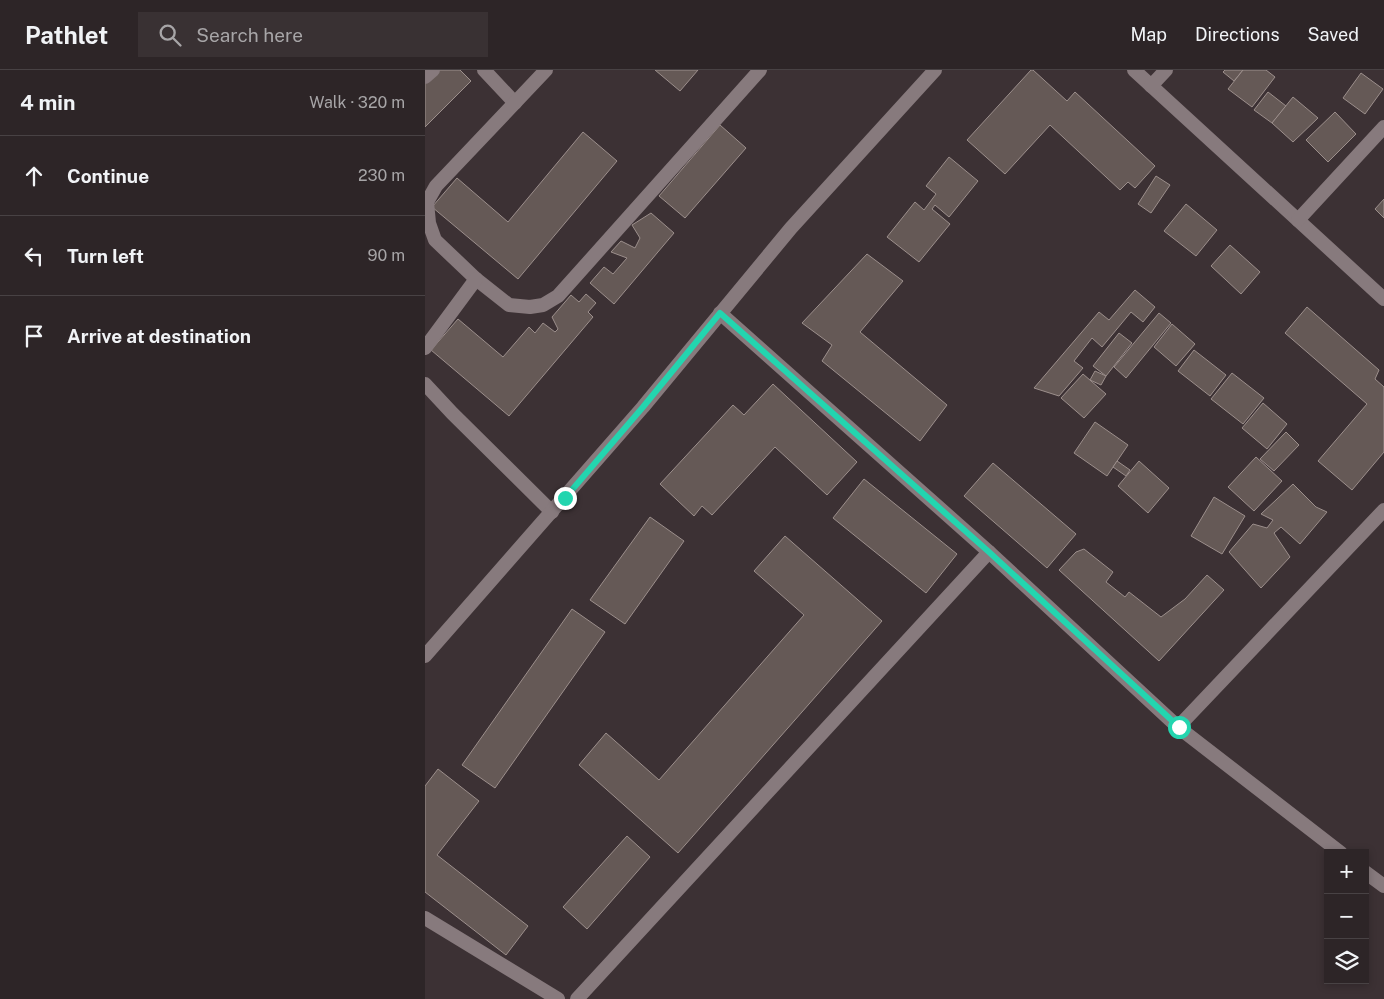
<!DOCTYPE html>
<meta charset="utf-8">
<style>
body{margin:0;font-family:"Public Sans",sans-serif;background:#393133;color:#f1f3f6}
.controls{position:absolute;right:15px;bottom:15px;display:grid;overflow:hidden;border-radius:0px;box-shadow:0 2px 8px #0003}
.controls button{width:45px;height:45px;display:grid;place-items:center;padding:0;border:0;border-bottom:1px solid #484244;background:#2d2527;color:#f1f3f6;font:25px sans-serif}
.stop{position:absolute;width:15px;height:15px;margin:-11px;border:4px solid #23d5af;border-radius:50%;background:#fff}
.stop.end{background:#23d5af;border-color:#fff;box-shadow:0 1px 5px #0008}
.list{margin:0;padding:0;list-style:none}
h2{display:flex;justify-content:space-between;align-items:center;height:65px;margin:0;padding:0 20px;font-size:21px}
h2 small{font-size:16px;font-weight:400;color:#a7a5a7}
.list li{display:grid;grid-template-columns:32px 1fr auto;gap:15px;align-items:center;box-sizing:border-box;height:80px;padding:0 20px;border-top:1px solid #484244}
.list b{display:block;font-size:19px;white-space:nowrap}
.list em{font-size:16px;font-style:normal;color:#a7a5a7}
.icon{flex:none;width:28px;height:28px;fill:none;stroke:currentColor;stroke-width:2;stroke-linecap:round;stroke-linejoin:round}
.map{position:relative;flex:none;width:959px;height:929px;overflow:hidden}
header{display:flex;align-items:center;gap:30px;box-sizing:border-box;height:70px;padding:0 25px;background:#2d2527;border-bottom:1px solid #484244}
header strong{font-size:24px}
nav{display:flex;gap:28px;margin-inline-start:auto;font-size:18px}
.search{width:350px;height:45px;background:#393133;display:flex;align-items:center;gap:12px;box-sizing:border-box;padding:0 18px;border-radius:0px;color:#a7a5a7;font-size:19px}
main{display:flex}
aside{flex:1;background:#2d2527}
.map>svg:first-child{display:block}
.building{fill:#655956;stroke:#9c8f8c}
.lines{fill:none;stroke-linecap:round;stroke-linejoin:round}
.minor{stroke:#877a7d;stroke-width:14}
.route{stroke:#23d5af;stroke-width:6}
</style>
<header>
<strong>Pathlet</strong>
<div class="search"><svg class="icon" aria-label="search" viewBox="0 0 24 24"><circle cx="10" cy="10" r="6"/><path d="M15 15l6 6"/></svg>Search here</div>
<nav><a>Map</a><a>Directions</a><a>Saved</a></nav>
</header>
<main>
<aside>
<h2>4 min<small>Walk · 320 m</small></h2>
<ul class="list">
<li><svg class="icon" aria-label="ahead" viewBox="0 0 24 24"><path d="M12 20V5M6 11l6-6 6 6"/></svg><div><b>Continue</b></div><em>230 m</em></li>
<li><svg class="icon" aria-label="left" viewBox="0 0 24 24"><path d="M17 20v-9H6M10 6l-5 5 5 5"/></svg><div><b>Turn left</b></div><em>90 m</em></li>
<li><svg class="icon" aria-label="arrive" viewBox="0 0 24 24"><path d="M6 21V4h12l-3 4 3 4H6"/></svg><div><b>Arrive at destination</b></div></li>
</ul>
</aside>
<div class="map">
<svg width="959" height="929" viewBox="0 0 959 929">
<rect width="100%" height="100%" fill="#3c3134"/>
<!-- building -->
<g class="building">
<path d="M13 0H35L46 11 0 57V13Z"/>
<path d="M230 0H273L255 21Z"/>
<path d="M606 0H608L642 31 650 22 730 96 710 118 703 112 695 120 625 55 580 104 542 70Z"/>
<path d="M800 0H818L809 11 798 2Z"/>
<path d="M818 0H841L850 7 827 37 803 19Z"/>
<path d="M936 3 958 19 940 44 918 28Z"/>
<path d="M843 22 861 36 847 53 829 40Z"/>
<path d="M868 27 893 48 868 72 847 53Z"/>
<path d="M910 42 931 64 903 92 881 70Z"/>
<path d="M295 55 321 78 260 148 234 126Z"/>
<path d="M158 62 192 91 93 209 7 137 32 108 83 152Z"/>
<path d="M524 87 553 111 524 147 510 135 507 139 525 154 494 192 462 167 490 132 499 140 511 124 501 116Z"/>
<path d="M731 106 745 115 726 143 713 134Z"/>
<path d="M959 129V148L950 139Z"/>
<path d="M761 134 792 160 771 186 739 161Z"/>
<path d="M226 143 249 163 189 234 165 213 179 197 188 204 202 188 186 182 196 171 210 178 215 168 207 155Z"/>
<path d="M805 175 835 202 816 224 786 196Z"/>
<path d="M442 184 478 211 435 262 522 335 495 371 397 291 407 275 377 253Z"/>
<path d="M710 220 730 237 718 252 706 242 677 277 667 268 649 291 658 298 634 326 609 318 674 242 684 250Z"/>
<path d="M161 224 171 233 163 242 168 247 84 346 6 280 33 249 78 287 104 257 110 263 118 253 130 262 133 259 127 247 146 225 154 232Z"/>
<path d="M882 237 954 300 950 309 959 317V382L927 420 893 391 942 334 860 263Z"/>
<path d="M734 243 746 253 701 308 689 297Z"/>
<path d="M747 254 770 274 751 296 729 277Z"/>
<path d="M694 263 707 273 681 306 668 296Z"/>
<path d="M769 280 801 305 785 326 753 301Z"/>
<path d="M670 301 681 306 676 315 665 310Z"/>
<path d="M807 303 839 328 818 354 786 329Z"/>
<path d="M658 304 681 324 659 348 636 328Z"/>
<path d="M348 314 432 392 402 425 350 377 287 445 277 436 269 446 235 414 308 335 319 345Z"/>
<path d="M838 333 862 354 842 379 817 358Z"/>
<path d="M670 352 703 375 682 406 649 383Z"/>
<path d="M861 362 874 375 849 401 835 389Z"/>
<path d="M831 387 857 411 829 441 803 417Z"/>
<path d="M692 391 705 400 701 406 688 397Z"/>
<path d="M714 391 744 418 723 443 693 416Z"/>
<path d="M568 393 651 464 622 498 539 426Z"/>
<path d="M439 409 532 484 501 523 408 448Z"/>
<path d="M868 414 891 437 902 442 875 474 856 457 849 463 865 487 836 518 804 482 828 454 842 458 848 450 836 444Z"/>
<path d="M789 427 820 446 797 484 766 466Z"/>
<path d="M225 447 259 471 200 554 165 530Z"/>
<path d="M360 466 457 551 253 783 154 695 181 663 234 710 379 545 329 501Z"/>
<path d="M659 479 688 502 681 512 700 527 704 522 736 547 760 529 782 505 799 520 734 591 634 500 651 482Z"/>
<path d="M147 539 180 562 70 718 37 695Z"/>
<path d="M13 699 54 731 12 785 103 856 81 885 0 822V716Z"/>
<path d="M202 766 225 787 162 859 138 837Z"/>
</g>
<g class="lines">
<!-- minor -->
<g class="minor">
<path d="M59 0 90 33"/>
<path d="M121 0 11 116 2 132 4 153 10 170 51 209 84 235 105 237 118 235 133 226 335 0"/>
<path d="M709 0 959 229"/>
<path d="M0 7 8 0"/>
<path d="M726 16 741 0"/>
<path d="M873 150 959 57"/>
<path d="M295 243 564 482 753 657 916 783"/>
<path d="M0 278 51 209"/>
<path d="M0 314 27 343 127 442"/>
<path d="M0 586 218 337 366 158 510 0"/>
<path d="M753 657 959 440"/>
<path d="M940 802 959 816"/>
<path d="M0 848 133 929"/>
<path d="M152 929 564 482"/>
</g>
</g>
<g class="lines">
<!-- route -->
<path class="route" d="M140 428 218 337 295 243 564 482 754 657"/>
</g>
</svg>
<div class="controls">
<button>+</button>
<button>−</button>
<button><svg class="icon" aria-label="layers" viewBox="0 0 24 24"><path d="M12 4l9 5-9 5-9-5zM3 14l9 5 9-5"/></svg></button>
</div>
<div class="stop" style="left:754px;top:657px"></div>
<div class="stop end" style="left:140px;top:428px"></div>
</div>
</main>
